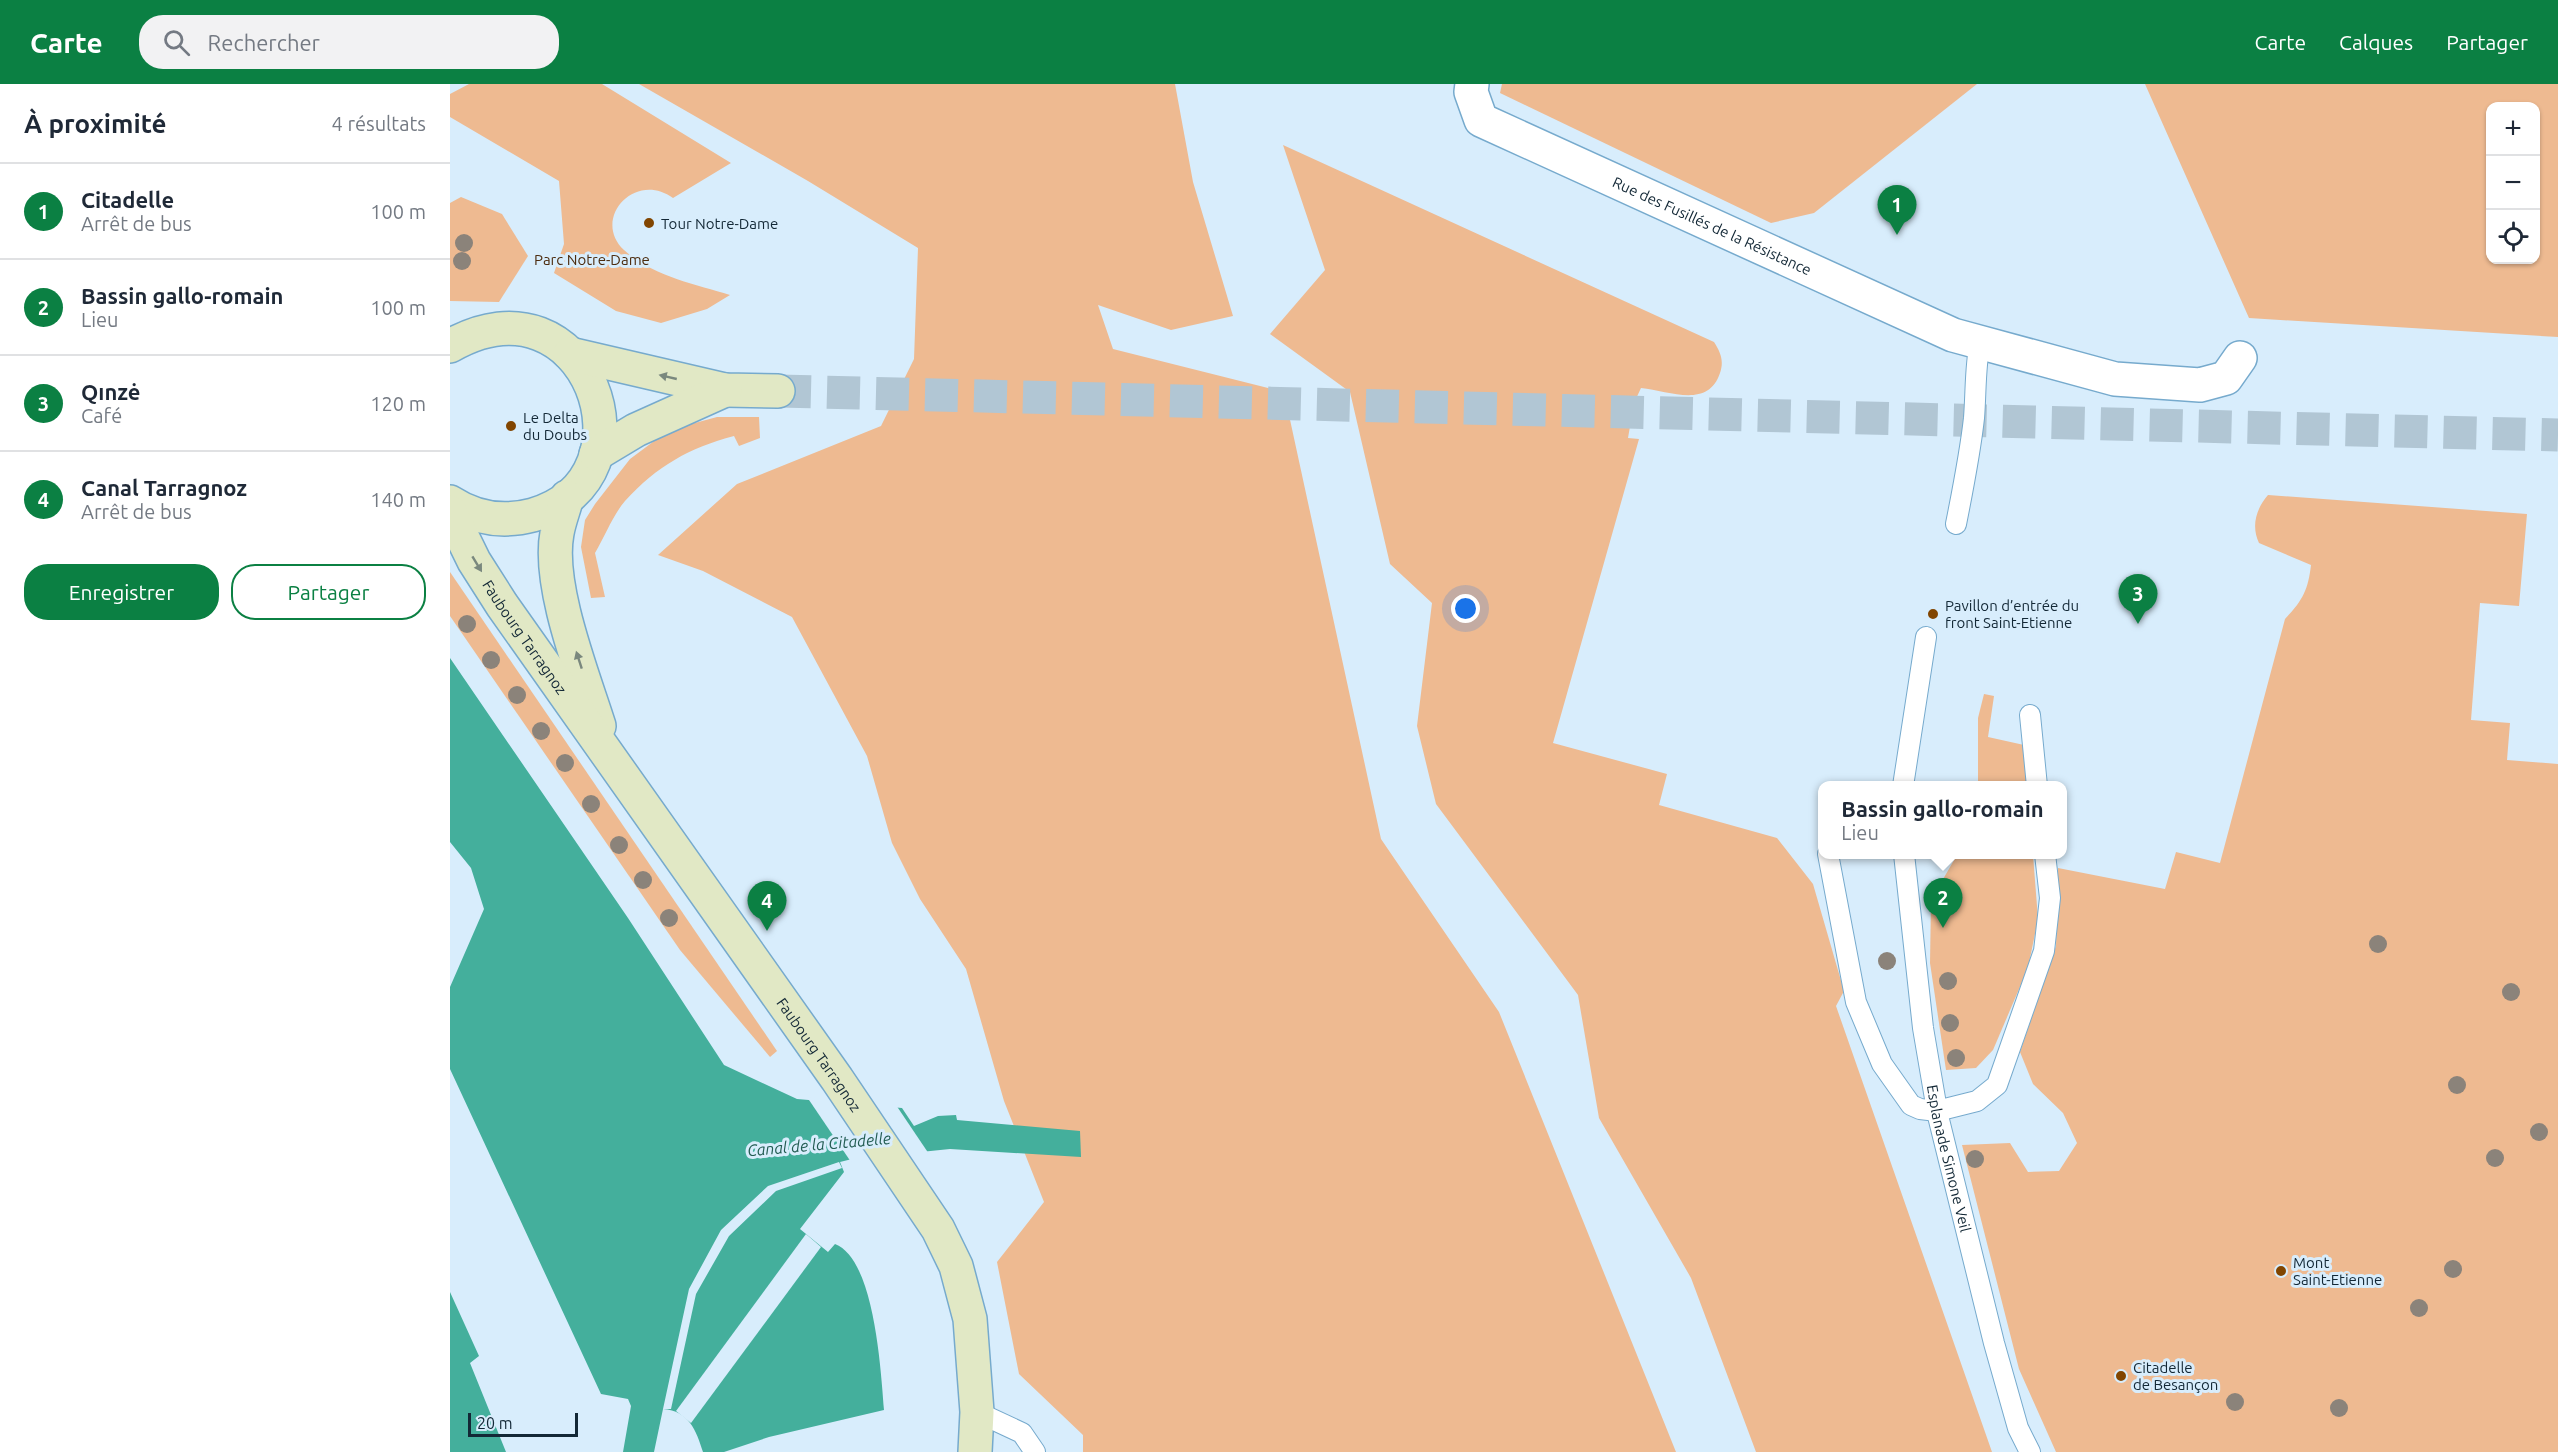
<!DOCTYPE html>
<html lang="fr">
<meta charset="utf-8">
<style>
body{margin:0;font-family:Ubuntu,sans-serif;background:#f2f2f3;color:#1f2937}
.controls{position:absolute;right:18px;top:18px;display:grid;overflow:hidden;border-radius:12px;box-shadow:0 2px 4px #0004}
.controls button{width:54px;height:54px;display:grid;place-items:center;padding:0;border:0;border-bottom:2px solid #e0e1e3;background:#fff;color:#1f2937;font:30px sans-serif}
.scale{position:absolute;left:18px;bottom:15px;width:110px;box-sizing:border-box;padding-left:6px;border:3px solid #132836;border-top:0;font-size:16px;line-height:21px;white-space:nowrap;color:#132836;-webkit-text-stroke:4px #d8edfc;paint-order:stroke}
.you{position:absolute;left:1016px;top:525px;width:21px;height:21px;margin:-15px;border:4px solid #fff;border-radius:50%;background:#1a73e8;box-shadow:0 0 0 9px #1a73e833}
.badge{display:grid;place-items:center;width:39px;height:39px;border-radius:50%;background:#0b8043;color:#fff;font-size:20px;font-weight:700}
.pin{position:absolute;translate:-50% -50px;filter:drop-shadow(0 2px 3px #0008)}
.pin::after{content:'';position:absolute;top:32px;width:21px;height:18px;background:inherit;clip-path:polygon(0 0,100% 0,50% 100%)}
.popup{position:absolute;left:1368px;top:697px;width:249px;height:78px;box-sizing:border-box;display:grid;place-content:center;border-radius:12px;background:#fff;filter:drop-shadow(0 2px 4px #0005);font-size:20px;white-space:nowrap;color:#747a83}
.popup b{font-size:22px;color:#1f2937}
.popup::after{content:'';position:absolute;left:50%;top:100%;margin-left:-12px;border:12px solid transparent;border-top-color:#fff}
.list{margin:0;padding:0;list-style:none}
h2{display:flex;justify-content:space-between;align-items:center;height:78px;margin:0;padding:0 24px;font-size:26px}
h2 small{font-size:20px;font-weight:400;color:#747a83}
.list li{display:grid;grid-template-columns:39px 1fr auto;gap:18px;align-items:center;box-sizing:border-box;height:96px;padding:0 24px;border-top:2px solid #e0e1e3}
.list b{display:block;font-size:22px;white-space:nowrap}
.list p{margin:0;font-size:20px;white-space:nowrap;color:#747a83}
.list em{font-size:20px;font-style:normal;color:#747a83}
.actions{display:flex;gap:12px;padding:18px 24px}
.actions a{flex:1;padding:14px 0;border:2px solid #0b8043;border-radius:24px;text-align:center;font-size:21px;color:#0b8043}
.actions .main{background:#0b8043;color:#fff}
.icon{flex:none;width:33px;height:33px;fill:none;stroke:currentColor;stroke-width:2;stroke-linecap:round;stroke-linejoin:round}
.map{position:relative;flex:none;width:2108px;height:1368px;overflow:hidden}
header{display:flex;align-items:center;gap:36px;box-sizing:border-box;height:84px;padding:0 30px;background:#0b8043;color:#fff}
header strong{font-size:28px}
nav{display:flex;gap:33px;margin-inline-start:auto;font-size:21px}
.search{width:420px;height:54px;background:#f2f2f3;display:flex;align-items:center;gap:15px;box-sizing:border-box;padding:0 21px;border-radius:24px;color:#747a83;font-size:22px}
main{display:flex}
aside{flex:1;background:#fff}
.map>svg:first-child{display:block}
.green{fill:#eeba91;fill-rule:evenodd}
.water{fill:#44af9c}
.pier{fill:#d8edfc}
.lines{fill:none;stroke-linecap:round;stroke-linejoin:round}
.secondary-tunnel{stroke:#b1c6d4;stroke-width:33;stroke-dasharray:33 16;stroke-linecap:butt}
.service-casing{stroke:#76aacd;stroke-width:22}
.minor-casing{stroke:#76aacd;stroke-width:36}
.secondary-casing{stroke:#76aacd;stroke-width:36}
.service{stroke:#fff;stroke-width:20}
.minor{stroke:#fff;stroke-width:33}
.secondary{stroke:#e1e8c5;stroke-width:33}
.tree{fill:#8b837a}
.oneway{fill:#7a887e}
.poi-dot{fill:#814500;stroke:#d8edfc;stroke-width:2}
.labels{text-anchor:middle;dominant-baseline:central;stroke-width:6;stroke-linejoin:round;paint-order:stroke}
.poi-label{font-size:15px;fill:#132836;stroke:#d8edfc;text-anchor:start}
.street-label{font-size:15px;fill:#132836;stroke:#d8edfc}
.park-label{font-size:15px;fill:#4c2c0f;stroke:#d8edfc}
.water-label{font-size:16px;font-style:italic;fill:#225c52;stroke:#d8edfc}
</style>
<header>
<strong>Carte</strong>
<div class="search"><svg class="icon" aria-label="search" viewBox="0 0 24 24"><circle cx="10" cy="10" r="6"/><path d="M15 15l6 6"/></svg>Rechercher</div>
<nav><a>Carte</a><a>Calques</a><a>Partager</a></nav>
</header>
<main>
<aside>
<h2>À proximité<small>4 résultats</small></h2>
<ul class="list">
<li><span class="badge">1</span><div><b>Citadelle</b><p>Arrêt de bus</p></div><em>100 m</em></li>
<li><span class="badge">2</span><div><b>Bassin gallo-romain</b><p>Lieu</p></div><em>100 m</em></li>
<li><span class="badge">3</span><div><b>Qınzė</b><p>Café</p></div><em>120 m</em></li>
<li><span class="badge">4</span><div><b>Canal Tarragnoz</b><p>Arrêt de bus</p></div><em>140 m</em></li>
</ul>
<div class="actions"><a class="main">Enregistrer</a><a>Partager</a></div>
</aside>
<div class="map">
<svg width="2108" height="1368" viewBox="0 0 2108 1368">
<rect width="100%" height="100%" fill="#d8edfc"/>
<!-- green -->
<g class="green">
<path d="M19 0H152L281 79 223 114C185 86 141 135 174 166 202 192 245 200 280 211L257 225 211 239 166 227 104 189 114 160 109 97 0 33V10Z"/>
<path d="M189 0H725L743 98 783 232 721 246 648 221 663 265 834 308 931 755 1049 928 1226 1368H633V1351L569 1290 547 1178 594 1118 554 1017 516 885 470 815 442 759 417 672 342 533 253 487 208 471 287 400 431 342 464 275 468 164 358 97Z"/>
<path d="M1052 0H1527L1364 129 1321 139 1050 9Z"/>
<path d="M1695 0H2108V253L1799 234ZM2040 22H2086V176H2040Z"/>
<path d="M833 61 1264 258C1271 269 1274 277 1270 289 1258 325 1220 307 1191 304L1184 319 1178 354 1189 355 1103 659 1217 690 1209 721 1327 754 1363 800 1394 907 1386 922 1542 1368H1306L1241 1194 1149 1034 1128 911 986 720 967 642 982 519 940 480 900 308 820 250 875 186Z"/>
<path d="M11 113 52 130 78 172 49 218 0 217V119Z"/>
<path d="M267 333H309L310 354 289 362 284 352C239 364 207 382 175 417 163 431 155 452 145 469L155 513 141 514 131 463 135 436 145 420 180 375 219 346Z"/>
<path d="M1818 411 2077 430 2069 522 2030 519 2021 636 2060 639 2057 676 2108 680V1368H1606L1569 1285 1512 1061 1560 1059 1578 1088 1609 1087 1627 1059 1613 1029 1583 1000 1570 968 1606 862 1608 784 1715 805 1726 768 1770 779 1835 535C1853 516 1858 506 1861 481L1809 459C1801 442 1806 425 1818 411Z"/>
<path d="M0 488 327 967 320 973 230 866 0 532Z"/>
<path d="M1534 610 1544 612 1538 653 1574 661 1578 701 1528 702V634Z"/>
<path d="M1507 771H1583L1588 835 1578 884 1543 966 1526 984 1496 986 1480 879 1481 816Z"/>
</g>
<!-- water -->
<g class="water">
<path d="M0 574 178 834 274 981 347 1015 452 1024 464 1042 488 1032 506 1031 507 1036 630 1047 631 1073 500 1065 402 1075 390 1078 394 1088 350 1145 378 1168 385 1160C425 1175 431 1289 434 1326L319 1353 274 1368H253C246 1346 239 1327 213 1325L204 1368H173L181 1322 178 1315 151 1310 0 985V903L34 825 21 784 0 758Z"/>
<path d="M0 1208 29 1272 20 1279 56 1368H0Z"/>
</g>
<!-- pier -->
<g class="pier">
<path d="M357 1013 446 1021 479 1070 401 1078Z"/>
<path d="M389 1078 392 1084 326 1107 279 1152 246 1210 221 1325H213L239 1205 271 1146 318 1102Z"/>
<path d="M356 1150 371 1163 241 1339 226 1327Z"/>
</g>
<g class="lines">
<!-- secondary-tunnel -->
<path class="secondary-tunnel" d="M328 307 2108 351"/>
<!-- service casing -->
<g class="service-casing">
<g id="service">
<path d="M1506 440C1513 405 1520 370 1524 334 1526 310 1525 281 1530 259"/>
<path d="M1580 631 1587 702"/>
<path d="M1453 702 1476 553"/>
<path d="M1378 770 1406 918 1432 980 1461 1021 1470 1025 1487 1027 1527 1017 1547 1001 1594 867 1600 814 1595 770"/>
<path id="s1" d="M1454 770 1473 944 1488 1032 1544 1259 1568 1344 1580 1368"/>
<path d="M527 1328 572 1349 585 1368"/>
</g>
</g>
<!-- minor casing -->
<g class="minor-casing">
<g id="minor">
<path id="s2" d="M1022 0 1021 8 1031 36 1503 251 1665 295 1750 301 1776 294 1790 274"/>
</g>
</g>
<!-- secondary casing -->
<g class="secondary-casing">
<g id="secondary">
<path d="M0 262C138 183 212 394 83 431 53 439 26 435 0 418"/>
<path d="M120 270 275 306 328 307"/>
<path d="M146 370 186 346 275 306"/>
<path d="M117 413C114 425 109 437 107 449 97 501 133 591 149 642"/>
<path id="s3" d="M0 428 24 477 52 521 387 995 488 1145 506 1182 520 1235 527 1328 525 1368"/>
</g>
</g>
<!-- service -->
<use href="#service" class="service"/>
<!-- minor -->
<use href="#minor" class="minor"/>
<!-- secondary -->
<use href="#secondary" class="secondary"/>
</g>
<!-- trees -->
<g class="tree">
<circle cx="14" cy="159" r="9"/>
<circle cx="12" cy="177" r="9"/>
<circle cx="17" cy="540" r="9"/>
<circle cx="41" cy="576" r="9"/>
<circle cx="67" cy="611" r="9"/>
<circle cx="91" cy="647" r="9"/>
<circle cx="115" cy="679" r="9"/>
<circle cx="141" cy="720" r="9"/>
<circle cx="169" cy="761" r="9"/>
<circle cx="193" cy="796" r="9"/>
<circle cx="219" cy="834" r="9"/>
<circle cx="1928" cy="860" r="9"/>
<circle cx="1437" cy="877" r="9"/>
<circle cx="1498" cy="897" r="9"/>
<circle cx="2061" cy="908" r="9"/>
<circle cx="1500" cy="939" r="9"/>
<circle cx="1506" cy="974" r="9"/>
<circle cx="2007" cy="1001" r="9"/>
<circle cx="2089" cy="1048" r="9"/>
<circle cx="2045" cy="1074" r="9"/>
<circle cx="1525" cy="1075" r="9"/>
<circle cx="2003" cy="1185" r="9"/>
<circle cx="1969" cy="1224" r="9"/>
<circle cx="1785" cy="1318" r="9"/>
<circle cx="1889" cy="1324" r="9"/>
</g>
<!-- one-way arrows -->
<defs><path id="oneway-solid" d="M-6-.8H1V-3.2L6.5 0L1 3.2V.8H-6Z" transform="scale(1.5)"/></defs>
<g class="oneway">
<use href="#oneway-solid" transform="translate(218 293) rotate(-167)"/>
<use href="#oneway-solid" transform="translate(27 480) rotate(59)"/>
<use href="#oneway-solid" transform="translate(129 576) rotate(-108)"/>
</g>
<!-- markers -->
<g class="poi-dot">
<circle cx="199" cy="139" r="6"/>
<circle cx="61" cy="342" r="6"/>
<circle cx="1483" cy="530" r="6"/>
<circle cx="1831" cy="1187" r="6"/>
<circle cx="1671" cy="1292" r="6"/>
</g>
<g class="labels">
<!-- poi labels -->
<g class="poi-label">
<text x="211" y="139">Tour Notre-Dame</text>
<text x="73" y="333">Le Delta<tspan x="73" dy="17">du Doubs</tspan></text>
<text x="1495" y="521">Pavillon d’entrée du<tspan x="1495" dy="17">front Saint-Etienne</tspan></text>
<text x="1843" y="1178">Mont<tspan x="1843" dy="17">Saint-Etienne</tspan></text>
<text x="1683" y="1283">Citadelle<tspan x="1683" dy="17">de Besançon</tspan></text>
</g>
<!-- street labels -->
<g class="street-label">
<text stroke="none"><textPath href="#s2" startOffset="292">Rue des Fusillés de la Résistance</textPath></text>
<text stroke="none"><textPath href="#s3" startOffset="146">Faubourg Tarragnoz</textPath></text>
<text stroke="none"><textPath href="#s3" startOffset="657">Faubourg Tarragnoz</textPath></text>
<text stroke="none"><textPath href="#s1" startOffset="308">Esplanade Simone Veil</textPath></text>
</g>
<!-- park labels -->
<g class="park-label">
<text x="142" y="175">Parc Notre-Dame</text>
</g>
<!-- water labels -->
<g class="water-label">
<text transform="translate(369 1060) rotate(-5)">Canal de la Citadelle</text>
</g>
</g>
</svg>
<div class="controls">
<button>+</button>
<button>−</button>
<button><svg class="icon" aria-label="locate" viewBox="0 0 24 24"><circle cx="12" cy="12" r="6"/><path d="M12 2v4M12 18v4M2 12h4M18 12h4"/></svg></button>
</div>
<div class="scale">20 m</div>
<div class="you"></div>
<div class="pin badge" style="left:1447px;top:151px">1</div>
<div class="pin badge" style="left:1493px;top:844px">2</div>
<div class="popup"><b>Bassin gallo-romain</b>Lieu</div>
<div class="pin badge" style="left:1688px;top:540px">3</div>
<div class="pin badge" style="left:317px;top:847px">4</div>
</div>
</main>
